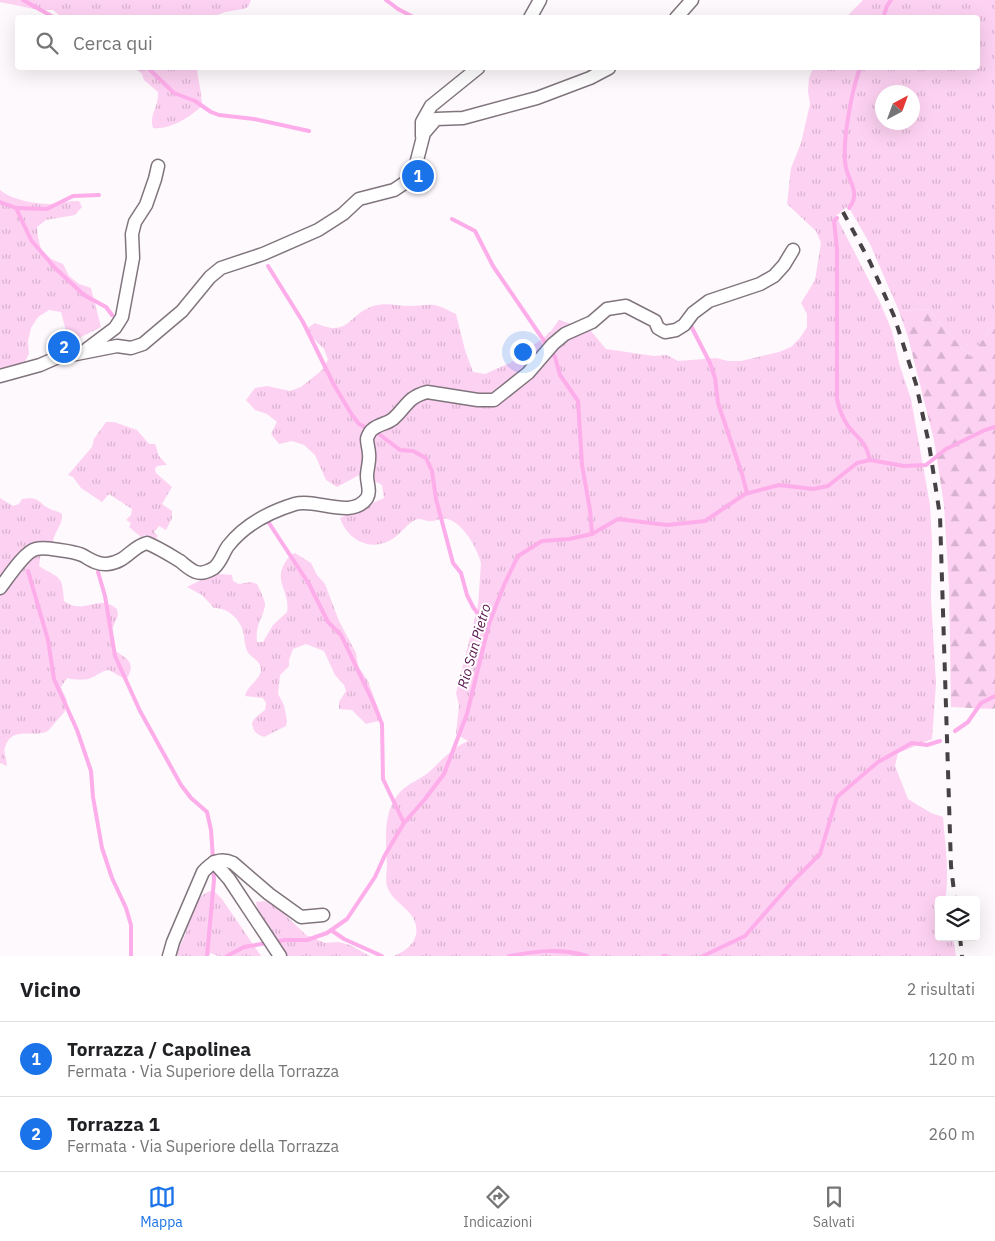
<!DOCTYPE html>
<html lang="it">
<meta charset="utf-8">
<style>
body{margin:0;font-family:"IBM Plex Sans",sans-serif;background:#f6f6f6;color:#202124}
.controls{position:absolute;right:15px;bottom:15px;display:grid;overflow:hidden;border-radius:5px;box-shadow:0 5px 20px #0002}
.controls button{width:45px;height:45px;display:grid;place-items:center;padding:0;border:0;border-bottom:1px solid #e0e0e0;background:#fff;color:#202124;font:25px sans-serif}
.compass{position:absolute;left:875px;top:85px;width:45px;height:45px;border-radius:50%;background:#fff;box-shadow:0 5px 20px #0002;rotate:41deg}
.you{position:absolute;left:522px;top:351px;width:18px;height:18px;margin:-12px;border:4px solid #fff;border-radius:50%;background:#1a73e8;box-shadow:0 0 0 8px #1a73e833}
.badge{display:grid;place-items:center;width:32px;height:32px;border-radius:50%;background:#1a73e8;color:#fff;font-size:16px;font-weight:700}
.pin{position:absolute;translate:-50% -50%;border:2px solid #fff;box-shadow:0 1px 5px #0006}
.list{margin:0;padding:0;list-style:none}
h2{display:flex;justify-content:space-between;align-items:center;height:65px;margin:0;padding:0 20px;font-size:21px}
h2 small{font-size:16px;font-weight:400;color:#757577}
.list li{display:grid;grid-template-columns:32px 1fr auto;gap:15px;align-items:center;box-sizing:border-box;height:75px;padding:0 20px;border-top:1px solid #e0e0e0}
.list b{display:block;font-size:19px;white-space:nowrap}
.list p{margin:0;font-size:16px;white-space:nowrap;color:#757577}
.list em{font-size:16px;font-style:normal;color:#757577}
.icon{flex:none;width:28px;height:28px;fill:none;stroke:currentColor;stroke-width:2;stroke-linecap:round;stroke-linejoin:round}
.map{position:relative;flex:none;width:995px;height:956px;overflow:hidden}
.search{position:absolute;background:#fff;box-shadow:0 5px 20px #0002;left:15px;right:15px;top:15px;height:55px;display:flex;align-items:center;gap:12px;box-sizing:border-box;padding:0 18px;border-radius:5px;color:#757577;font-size:19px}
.sheet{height:215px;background:#fff}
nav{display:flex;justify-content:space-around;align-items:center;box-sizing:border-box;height:70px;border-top:1px solid #e0e0e0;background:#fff;font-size:14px;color:#757577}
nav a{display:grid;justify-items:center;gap:2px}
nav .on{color:#1a73e8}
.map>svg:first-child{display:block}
.grass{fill:url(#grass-tufts);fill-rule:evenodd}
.forest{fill:url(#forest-firs)}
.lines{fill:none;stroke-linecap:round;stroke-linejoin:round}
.stream{stroke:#fdadea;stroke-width:4}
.minor-casing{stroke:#80757d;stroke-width:15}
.minor{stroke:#fff;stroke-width:12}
.rail{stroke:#464145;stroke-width:4;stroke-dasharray:9 9;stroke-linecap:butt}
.labels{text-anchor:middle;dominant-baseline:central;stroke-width:4;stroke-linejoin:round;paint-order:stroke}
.water-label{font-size:14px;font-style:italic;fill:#58144d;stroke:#fff}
</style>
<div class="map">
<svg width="995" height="956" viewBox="0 0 995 956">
<defs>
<pattern id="grass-tufts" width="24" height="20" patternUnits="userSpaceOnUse" patternTransform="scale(1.25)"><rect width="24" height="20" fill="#fdd1f2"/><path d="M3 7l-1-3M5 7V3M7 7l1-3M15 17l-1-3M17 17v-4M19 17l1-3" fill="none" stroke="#d8b3cf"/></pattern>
<pattern id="forest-firs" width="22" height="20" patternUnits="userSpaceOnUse" patternTransform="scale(1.25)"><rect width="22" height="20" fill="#fdd1f2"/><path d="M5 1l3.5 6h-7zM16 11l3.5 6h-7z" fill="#d8b3cf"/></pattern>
</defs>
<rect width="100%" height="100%" fill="#fef9fd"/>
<!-- grass -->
<g class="grass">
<path d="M0 0H251L248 7 243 9 225 12 212 17 63 18 53 10H39L0 2Z"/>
<path d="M863 0H995V323L970 357 928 309 899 311 870 244 848 206 836 216 879 300 892 331 899 363 911 399 930 505 932 543 931 599 936 684 932 739 898 753 895 766 908 799 931 813 943 817C945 845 950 873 945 900H939V904L934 905 937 927H939V937H953L956 956H393C406 952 419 941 416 926 413 908 392 903 387 886 385 880 387 870 387 864 386 839 382 811 401 791 409 783 421 779 429 772 442 760 452 748 468 741L456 734 459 705 456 693 478 606 481 563C477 548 464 524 448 519 441 517 436 522 429 521 424 521 420 517 415 520 407 524 401 533 394 538 372 553 348 541 340 518L384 498 382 485 361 474 337 487 326 480 315 455 304 445 292 441 279 444 271 434 277 422 267 414 255 410 246 400 255 388 267 386 290 391 301 387 321 371 328 360 324 349 305 330 315 323C350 338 347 315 373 306 386 302 398 306 411 306 418 306 427 304 434 305 441 306 449 311 456 314L465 350 473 372 485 374 510 363 542 339 551 331 559 320 590 330 606 349 654 356 667 355 678 361 716 358 728 361H741L779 352 791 347 800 338 807 327V314L801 303 815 280 821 243 816 231 787 204 791 168 801 143 810 104 808 91 809 78 813 68H978V18L847 17 850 13ZM882 92H912V122H882Z"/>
<path d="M135 68H197C198 81 202 93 202 106 190 117 170 130 153 128 149 113 159 108 158 92L144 80 142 74Z"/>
<path d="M0 190C12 200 35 204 51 204 60 203 69 201 79 201L82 207 75 215 46 220 37 227 38 237 41 249 51 259 63 264 69 276 79 284 91 288 101 327 79 338 67 335 61 312 49 310 38 317 31 328 28 341 29 354 23 365 0 372Z"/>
<path d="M106 422H114L137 430 149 444H155L159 456 167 465 157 466 155 469 156 473 172 487 162 504 172 511V518L166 530 159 526 154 532 158 536 154 540 145 535 141 537 129 527 131 523 126 520 131 515 132 509 109 494 102 502 81 488 73 477 68 475 92 447 94 439Z"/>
<path d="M0 498 13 506 19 504 22 499C41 496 37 503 50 509 55 511 58 511 62 514 63 526 53 532 53 543L41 552 39 566C61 580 62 574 64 601 85 616 97 593 117 609L118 615 111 632 114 650C125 658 137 661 127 678L121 677 109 670C102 671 99 674 93 677 86 681 75 680 67 678L61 687C62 692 66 696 67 701 68 712 60 716 54 724 50 728 49 732 42 733 31 736 11 727 5 747 3 753 7 759 7 766L0 763Z"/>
<path d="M295 553 311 563 317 575 325 584 339 621 356 653 358 666 368 681 381 716 378 721 366 724 352 710 339 709V702L346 691 344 685 335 675 324 651 306 644 293 649 289 660V666L280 675 278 694 284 705 287 721 286 726 264 737C256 734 253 731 252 723L255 718 265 710 266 703 263 698 245 696C247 686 260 680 261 670 261 662 254 659 249 654 244 647 245 639 243 631 239 618 228 608 214 608L202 595 187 587C205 578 212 572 232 575L233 581 239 584 251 582 257 584C259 588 266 602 265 606 262 620 255 625 257 642H263L273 625 287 612C291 591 272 582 286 561 289 557 290 555 295 553Z"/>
<path d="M213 890 222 899 261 956H218L211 953 208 956H174C175 951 179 947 182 942 191 925 190 896 213 890Z"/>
<path d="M265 901 278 908 306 935 325 943 338 942 350 945 370 956H280L258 913 256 902Z"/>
</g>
<!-- forest -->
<path class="forest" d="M928 309 970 357 995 323V708L993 709 951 707 949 586 944 505 934 440 908 337 899 311Z"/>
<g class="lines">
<!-- stream -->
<g class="stream">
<path d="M23 0 55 18"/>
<path d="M386 0 398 9 415 18"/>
<path d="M883 18 887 6 891 0"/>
<path d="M148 68 174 93 195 101 211 112 219 115 254 119 309 131"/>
<path d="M0 202 16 208 31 240 55 268 84 295 106 307 112 315"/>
<path d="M16 208 47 209 73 196 99 195"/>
<path d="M849 208C861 193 849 182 846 168 841 144 852 90 860 68"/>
<path d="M837 218 834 221 837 249V399C839 409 842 417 848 426 859 440 865 440 870 460"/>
<path d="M452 219 475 231 493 266 555 357 560 375 578 401 582 465 590 510 592 534"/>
<path d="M268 266 303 322 334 385 352 415 359 424 369 429"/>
<path d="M690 324 710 363 715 378 718 403 742 474 747 493"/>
<path d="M375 431 400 450 413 451 426 458 432 471 436 499 453 563 461 573 467 595 473 607 481 618 489 624"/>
<path d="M269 523 309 584 328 622 341 635 373 702 382 724 383 779 404 823"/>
<path d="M28 571 48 640 54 679 77 730 91 771 93 797 102 848 112 878 126 908 131 925V956"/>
<path d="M98 572 105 596 115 656 140 711 181 785 191 798 207 812 211 830 213 859"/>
<path d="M955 731 968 722 981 703 995 696"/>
<path d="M331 930 344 939 382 956"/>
<path d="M207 956 214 880 213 866"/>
<path d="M227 956 244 947 285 940H307L327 933 347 919 375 877 385 855 404 823 425 799 444 774 467 714 489 624 504 585 518 556 542 541 569 539 592 534 618 519 667 525 705 521 745 494 779 485 813 489 828 486 857 463 870 460 904 466 926 465 946 449 985 430 995 427"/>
<path d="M509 956C536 951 561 948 587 956"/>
<path d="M663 956H666"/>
<path d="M703 956 745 936 794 880 820 854 837 797 878 762 912 743 927 745 940 741"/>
</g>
<!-- minor casing -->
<g class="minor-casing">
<g id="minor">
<path d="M530 18 540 0"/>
<path d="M676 18 692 0"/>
<path d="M422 136V122L431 106 478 68"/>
<path d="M87 349 115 328 122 317 133 258 132 234 135 222 146 205 155 179 158 166"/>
<path d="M0 376 40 365 56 358 117 346 131 348 143 344 182 311 210 277 221 268 263 254 318 230 343 214 359 199 394 190 409 180 415 168 424 133 436 119 463 118 537 98 590 78 609 68"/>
<path d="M0 588C7 579 25 551 36 549 43 547 52 549 59 550 67 551 75 552 82 555 90 559 97 565 107 564 127 562 131 547 147 543 159 548 170 555 180 561 185 565 190 570 196 572 202 574 209 571 214 568 221 562 223 553 228 546 245 524 269 512 295 504 316 498 352 520 367 498 371 491 367 484 367 476 367 469 370 461 369 454 369 449 367 444 367 439 367 437 369 434 370 432 376 424 385 425 393 419 407 407 406 398 427 392L478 400H494L528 373 553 344 565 334 592 322 607 309 626 306 655 321 658 328 665 332 676 330 684 325 693 313 709 301 760 284 774 276 784 265 793 250"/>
<path d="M214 862 229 879 280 956"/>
<path d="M169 956 173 942 203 872C212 862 220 857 233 863L269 894 301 917 323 915"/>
</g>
</g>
<!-- minor -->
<use href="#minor" class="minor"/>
<!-- rail -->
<g class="rail">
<path d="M843 212 870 262 894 316 916 384 929 444 940 516 951 866 955 900"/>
<path d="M960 937 962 956"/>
</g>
</g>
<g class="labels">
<!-- water labels -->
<g class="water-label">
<text transform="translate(474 646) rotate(-74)">Rio San Pietro</text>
</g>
</g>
</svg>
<div class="controls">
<button><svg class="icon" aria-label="layers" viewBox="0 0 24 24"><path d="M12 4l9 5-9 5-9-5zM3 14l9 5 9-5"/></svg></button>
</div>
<svg class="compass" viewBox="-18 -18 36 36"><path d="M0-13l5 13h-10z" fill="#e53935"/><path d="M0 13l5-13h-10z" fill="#757577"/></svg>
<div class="you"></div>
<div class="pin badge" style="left:418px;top:176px">1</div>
<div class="pin badge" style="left:64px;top:347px">2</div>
<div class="search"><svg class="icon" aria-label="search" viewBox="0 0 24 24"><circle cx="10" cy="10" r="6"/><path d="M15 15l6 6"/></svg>Cerca qui</div>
</div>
<section class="sheet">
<h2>Vicino<small>2 risultati</small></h2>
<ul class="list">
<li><span class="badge">1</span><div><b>Torrazza / Capolinea</b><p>Fermata · Via Superiore della Torrazza</p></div><em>120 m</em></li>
<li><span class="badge">2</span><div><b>Torrazza 1</b><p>Fermata · Via Superiore della Torrazza</p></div><em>260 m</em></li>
</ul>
</section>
<nav>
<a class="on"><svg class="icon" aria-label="map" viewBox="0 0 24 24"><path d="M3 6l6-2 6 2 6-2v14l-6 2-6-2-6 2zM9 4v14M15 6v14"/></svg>Mappa</a>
<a><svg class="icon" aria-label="directions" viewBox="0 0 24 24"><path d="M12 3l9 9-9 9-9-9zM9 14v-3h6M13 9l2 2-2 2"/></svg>Indicazioni</a>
<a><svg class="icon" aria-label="saved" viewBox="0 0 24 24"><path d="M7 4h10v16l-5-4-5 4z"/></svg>Salvati</a>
</nav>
